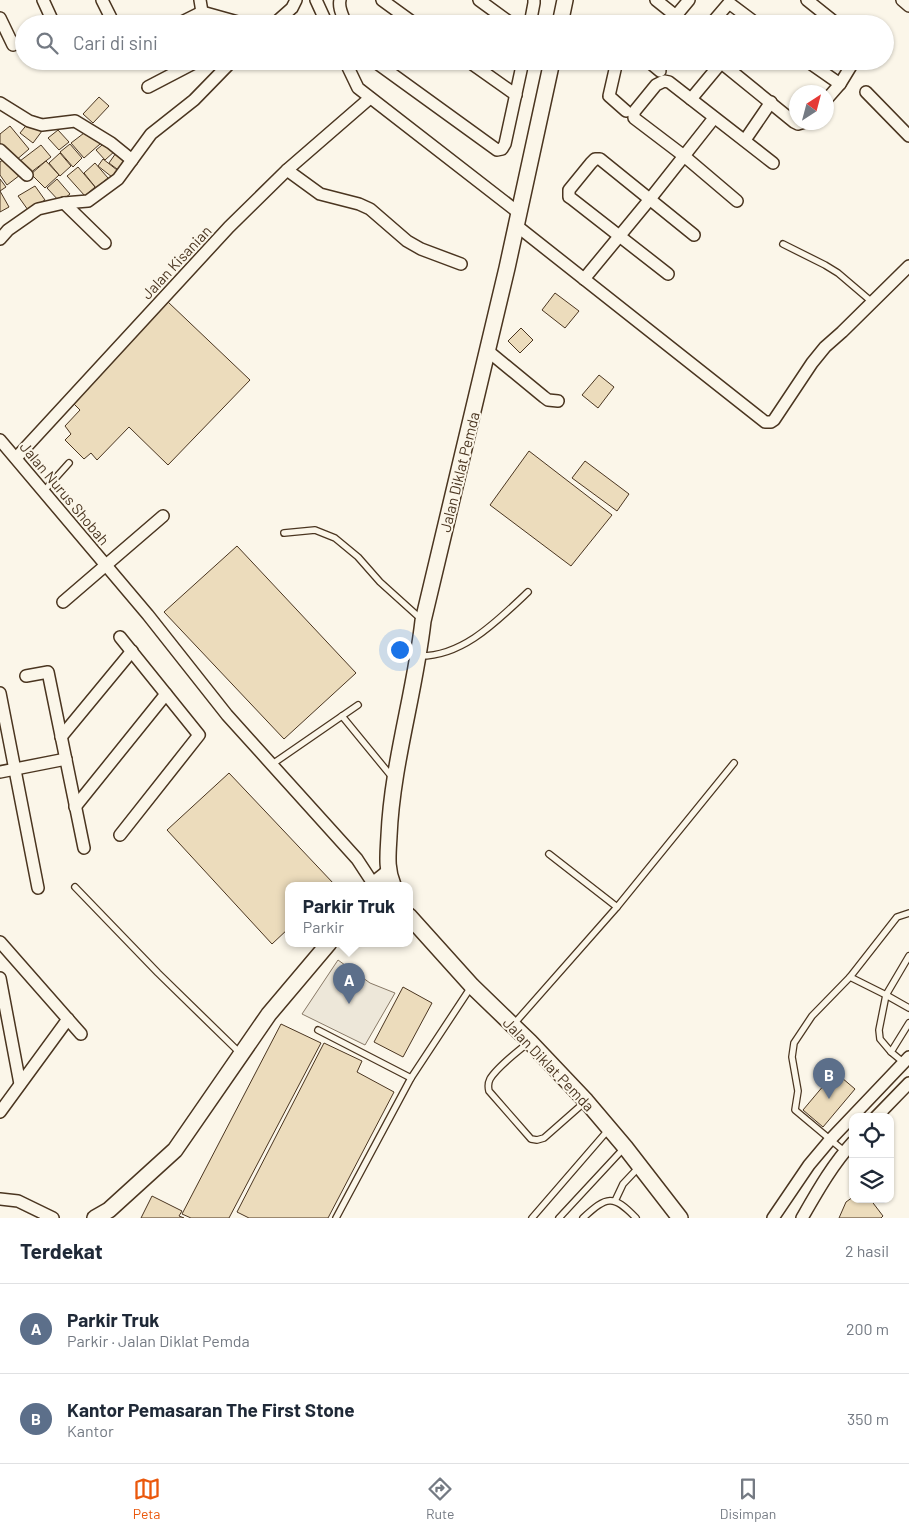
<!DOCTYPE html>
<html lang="id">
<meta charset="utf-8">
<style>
body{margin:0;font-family:Barlow,sans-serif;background:#f6f6f7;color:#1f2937}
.controls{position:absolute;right:15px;bottom:15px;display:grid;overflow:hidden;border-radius:10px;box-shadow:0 1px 4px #0004}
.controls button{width:45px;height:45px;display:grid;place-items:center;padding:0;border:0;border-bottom:1px solid #e0e1e3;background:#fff;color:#1f2937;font:25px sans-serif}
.compass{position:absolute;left:789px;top:85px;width:45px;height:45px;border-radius:50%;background:#fff;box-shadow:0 1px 4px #0004;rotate:36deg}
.you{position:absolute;left:399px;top:649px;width:18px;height:18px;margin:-12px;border:4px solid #fff;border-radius:50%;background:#1a73e8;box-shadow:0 0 0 8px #1a73e833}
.badge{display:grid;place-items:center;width:32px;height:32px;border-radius:50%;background:#ea580c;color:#fff;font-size:16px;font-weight:700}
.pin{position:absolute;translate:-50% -41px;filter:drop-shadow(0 1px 2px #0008)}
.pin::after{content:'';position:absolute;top:26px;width:18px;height:15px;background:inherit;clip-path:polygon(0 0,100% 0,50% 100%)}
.popup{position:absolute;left:285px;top:882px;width:128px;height:65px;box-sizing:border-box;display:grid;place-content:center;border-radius:10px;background:#fff;filter:drop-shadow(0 1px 4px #0005);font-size:16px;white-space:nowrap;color:#747a83}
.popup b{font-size:19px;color:#1f2937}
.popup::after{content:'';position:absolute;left:50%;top:100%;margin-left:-10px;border:10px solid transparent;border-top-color:#fff}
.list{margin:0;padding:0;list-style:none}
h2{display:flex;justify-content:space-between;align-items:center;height:65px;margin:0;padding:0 20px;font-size:21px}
h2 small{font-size:16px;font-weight:400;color:#747a83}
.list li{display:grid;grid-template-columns:32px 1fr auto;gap:15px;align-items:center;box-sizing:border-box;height:90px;padding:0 20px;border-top:1px solid #e0e1e3}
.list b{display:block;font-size:19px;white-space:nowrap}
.list p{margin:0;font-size:16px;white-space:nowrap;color:#747a83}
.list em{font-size:16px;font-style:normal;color:#747a83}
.icon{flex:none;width:28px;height:28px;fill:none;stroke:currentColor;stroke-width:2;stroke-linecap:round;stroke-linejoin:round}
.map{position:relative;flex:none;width:909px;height:1218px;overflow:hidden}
.search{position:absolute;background:#fff;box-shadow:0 1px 4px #0004;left:15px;right:15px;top:15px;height:55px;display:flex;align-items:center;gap:12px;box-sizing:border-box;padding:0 18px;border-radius:28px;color:#747a83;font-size:19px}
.sheet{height:245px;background:#fff}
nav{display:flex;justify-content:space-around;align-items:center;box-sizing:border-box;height:70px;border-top:1px solid #e0e1e3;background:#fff;font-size:14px;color:#747a83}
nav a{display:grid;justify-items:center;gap:2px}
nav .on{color:#ea580c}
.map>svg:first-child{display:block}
.parking{fill:#ede7d9;stroke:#887966}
.building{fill:#ecdcbc;stroke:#4a3520}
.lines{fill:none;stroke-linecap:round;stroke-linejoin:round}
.lane-casing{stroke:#4a3520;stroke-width:8}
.street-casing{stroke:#4a3520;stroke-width:14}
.secondary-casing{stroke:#4a3520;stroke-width:18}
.lane{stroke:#fbf6e9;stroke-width:5.5}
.street{stroke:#fbf6e9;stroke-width:11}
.secondary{stroke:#fbf6e9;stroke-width:15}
.labels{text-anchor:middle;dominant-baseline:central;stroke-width:4;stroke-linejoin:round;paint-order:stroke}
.street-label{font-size:15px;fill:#4a3520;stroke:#fbf6e9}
</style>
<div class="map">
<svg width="909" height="1218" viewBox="0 0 909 1218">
<rect width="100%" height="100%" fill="#fbf6e9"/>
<!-- parking -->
<path class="parking" d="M338 960 370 983 395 993 365 1045 302 1014Z"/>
<!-- building -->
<g class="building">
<path d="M99 97 109 106 93 123 83 114Z"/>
<path d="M29 122 42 131 33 143 20 133Z"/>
<path d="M10 126 29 149 15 161 0 144V134Z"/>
<path d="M58 130 69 142 59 150 48 138Z"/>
<path d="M88 130 100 144 84 158 71 143Z"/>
<path d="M107 141 116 150 105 160 96 150Z"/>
<path d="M70 144 82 158 73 167 60 152Z"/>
<path d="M41 145 51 157 30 173 20 161Z"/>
<path d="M118 150 130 159 121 172 109 163Z"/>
<path d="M60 153 71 166 60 176 49 163Z"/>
<path d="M7 157 20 175 7 185 0 175V162Z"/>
<path d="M103 159 117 170 112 177 98 166Z"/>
<path d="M46 161 59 175 45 188 31 174Z"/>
<path d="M95 163 108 178 96 188 84 173Z"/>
<path d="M78 167 95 187 85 196 67 176Z"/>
<path d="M0 179 6 187 0 191Z"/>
<path d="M57 179 70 194 60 202 47 188Z"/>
<path d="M35 186 45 200 28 210 18 196Z"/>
<path d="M0 191 9 207 0 212Z"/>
<path d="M555 293 579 311 565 328 542 310Z"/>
<path d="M168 302 250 380 168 465 129 427 97 460 91 453 84 459 65 440 71 434 65 426 80 410 73 403Z"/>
<path d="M521 328 533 340 520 353 508 341Z"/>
<path d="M599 375 614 387 598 408 582 395Z"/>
<path d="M529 451 612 515 571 566 490 505Z"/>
<path d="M585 461 629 494 617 511 572 478Z"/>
<path d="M237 546 356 673 284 739 164 612Z"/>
<path d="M229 773 334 884 289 885V928L272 944 167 830Z"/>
<path d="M403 987 432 1003 403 1057 374 1042Z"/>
<path d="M281 1024 321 1043 229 1218H191L182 1214Z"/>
<path d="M324 1043 362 1061 357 1072 394 1092 328 1218H249L237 1212Z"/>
<path d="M835 1072 855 1089 823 1127 803 1110Z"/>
<path d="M152 1196 182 1211 179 1216 184 1218H141Z"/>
<path d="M853 1197V1199H870L883 1216 881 1218H839L846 1202Z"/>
</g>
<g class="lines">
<!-- lane casing -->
<g class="lane-casing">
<g id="lane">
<path d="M783 244 825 265 838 273 872 302"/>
<path d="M43 492 69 463"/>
<path d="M284 533 315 530 335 538 358 557 380 582 421 619"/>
<path d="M419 656C463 657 498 620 528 592"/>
<path d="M342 716 392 777"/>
<path d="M271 765 358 705"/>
<path d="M549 854 617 907"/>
<path d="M75 887 158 973 241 1054"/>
<path d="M850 977 897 917 909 913"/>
<path d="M513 1025 617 907 734 763"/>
<path d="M318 1030 411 1078"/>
<path d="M528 1043C517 1052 497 1067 490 1079 488 1083 488 1087 489 1091L531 1139 537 1140 544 1138 586 1101"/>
<path d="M891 1052 880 1039 879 1030 886 995 909 956"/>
<path d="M903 1062 891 1052 909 1023"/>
<path d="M844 1151 795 1110 798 1091 792 1057 794 1043 812 1016 850 977 886 995 909 1008"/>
<path d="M615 1201 623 1184 639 1167"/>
<path d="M336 1218 411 1078 471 987"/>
<path d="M532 1218 609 1129"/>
<path d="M559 1218 624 1148"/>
<path d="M583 1218C607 1196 613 1194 636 1218"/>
</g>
</g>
<!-- street casing -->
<g class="street-casing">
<g id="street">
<path d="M43 0 54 24"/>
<path d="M102 0 114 24"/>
<path d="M316 0 327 24"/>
<path d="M340 0C338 8 343 16 346 24"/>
<path d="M382 0 415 24"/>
<path d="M479 0 512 24"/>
<path d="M656 0 676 16"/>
<path d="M807 0 837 24"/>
<path d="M902 0 909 6"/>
<path d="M0 18 13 45 24 39"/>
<path d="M178 24 202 12 245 24"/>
<path d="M200 24 202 12 200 0"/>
<path d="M274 24 292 8 296 0"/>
<path d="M530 24 534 3V0"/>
<path d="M669 24 689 0"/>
<path d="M711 24 729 3 757 24"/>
<path d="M97 61H100"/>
<path d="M345 61 358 88 519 213"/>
<path d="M374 61 497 150 502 149 505 144 523 61"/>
<path d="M468 61 516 95"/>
<path d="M617 61 609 96 626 111"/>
<path d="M648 61 660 71"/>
<path d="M719 61 794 122 798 124 805 122"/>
<path d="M807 61 840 84 826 100"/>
<path d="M840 84 854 61"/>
<path d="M148 87 194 63V61"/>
<path d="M866 92 909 136"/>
<path d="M691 99 721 63"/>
<path d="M0 103 29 121 42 125 75 121 111 143 132 160"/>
<path d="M745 140 771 102"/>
<path d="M0 150 27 175"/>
<path d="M287 170 320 194 359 204 370 209 407 241 421 249 461 264"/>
<path d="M737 201 684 156 634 118V112L656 85 664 81 669 82 773 163"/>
<path d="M64 203 105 243"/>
<path d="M517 226 765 422H771L774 420 812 363 825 347 842 332 909 266"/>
<path d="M0 239 8 230 38 209 64 203 88 201 118 179 151 134 194 100 232 61"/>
<path d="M668 274 572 199 569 197V190L591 163 595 159H600L694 235"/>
<path d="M584 279 650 199 714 118"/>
<path d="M488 351 544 397 548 400 558 401"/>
<path d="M0 440 148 615 227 715 357 859 374 885"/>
<path d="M16 458 229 227 287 170 370 98"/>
<path d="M63 602 163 516"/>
<path d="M120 637 199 735 120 835"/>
<path d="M26 676 48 672 84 848"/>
<path d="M0 693 38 888"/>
<path d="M61 737 132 651"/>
<path d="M0 772 66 759"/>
<path d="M75 807 166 694"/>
<path d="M0 942 81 1034"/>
<path d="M0 978 20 1084"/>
<path d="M0 1112 68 1019"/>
<path d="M876 1117 909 1083"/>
<path d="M0 1199 18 1201 53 1218"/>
<path d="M773 1218 809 1165 830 1140 909 1057"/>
<path d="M802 1218C817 1192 832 1165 853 1142"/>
</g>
</g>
<!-- secondary casing -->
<g class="secondary-casing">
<g id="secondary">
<path d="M560 24 565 0"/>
<path d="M373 885 388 873"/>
<path d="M393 885C386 868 388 855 389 836 392 764 415 693 423 621L507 268 552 61"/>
<path d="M409 916 472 986 530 1042 586 1101 625 1147 680 1218"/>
<path d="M95 1218 109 1210 175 1150 269 1014 329 943"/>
</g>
</g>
<!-- lane -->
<use href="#lane" class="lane"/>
<!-- street -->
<use href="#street" class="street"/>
<!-- secondary -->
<use href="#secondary" class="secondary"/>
</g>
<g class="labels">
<!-- street labels -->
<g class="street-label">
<text transform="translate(176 262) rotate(-47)">Jalan Kisanian</text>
<text transform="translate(459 472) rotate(-76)">Jalan Diklat Pemda</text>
<text transform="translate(65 493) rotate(50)">Jalan Nurus Shobah</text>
<text transform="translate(549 1064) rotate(46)">Jalan Diklat Pemda</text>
</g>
</g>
</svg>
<div class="controls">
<button><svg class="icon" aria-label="locate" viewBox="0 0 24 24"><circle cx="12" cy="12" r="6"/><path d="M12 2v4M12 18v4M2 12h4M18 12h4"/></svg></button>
<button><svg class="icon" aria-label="layers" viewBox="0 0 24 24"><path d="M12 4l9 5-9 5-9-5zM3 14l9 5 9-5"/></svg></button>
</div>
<svg class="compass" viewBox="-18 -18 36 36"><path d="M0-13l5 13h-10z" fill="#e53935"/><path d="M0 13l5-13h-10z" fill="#747a83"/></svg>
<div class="you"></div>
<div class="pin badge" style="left:349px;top:1004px;background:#5c6f8a">A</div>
<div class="popup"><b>Parkir Truk</b>Parkir</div>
<div class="pin badge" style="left:829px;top:1099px;background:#5c6f8a">B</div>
<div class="search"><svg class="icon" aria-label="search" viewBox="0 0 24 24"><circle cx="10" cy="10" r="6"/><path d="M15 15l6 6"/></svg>Cari di sini</div>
</div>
<section class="sheet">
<h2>Terdekat<small>2 hasil</small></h2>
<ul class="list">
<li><span class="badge" style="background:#5c6f8a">A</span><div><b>Parkir Truk</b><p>Parkir · Jalan Diklat Pemda</p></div><em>200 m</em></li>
<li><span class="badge" style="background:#5c6f8a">B</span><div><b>Kantor Pemasaran The First Stone</b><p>Kantor</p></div><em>350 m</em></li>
</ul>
</section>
<nav>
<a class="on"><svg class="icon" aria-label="map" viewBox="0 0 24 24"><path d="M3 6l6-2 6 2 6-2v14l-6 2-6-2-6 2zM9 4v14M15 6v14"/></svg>Peta</a>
<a><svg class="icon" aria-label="directions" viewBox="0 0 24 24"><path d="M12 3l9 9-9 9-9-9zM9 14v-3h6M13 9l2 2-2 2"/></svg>Rute</a>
<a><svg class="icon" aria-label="saved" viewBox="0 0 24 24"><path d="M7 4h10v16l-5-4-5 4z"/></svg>Disimpan</a>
</nav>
